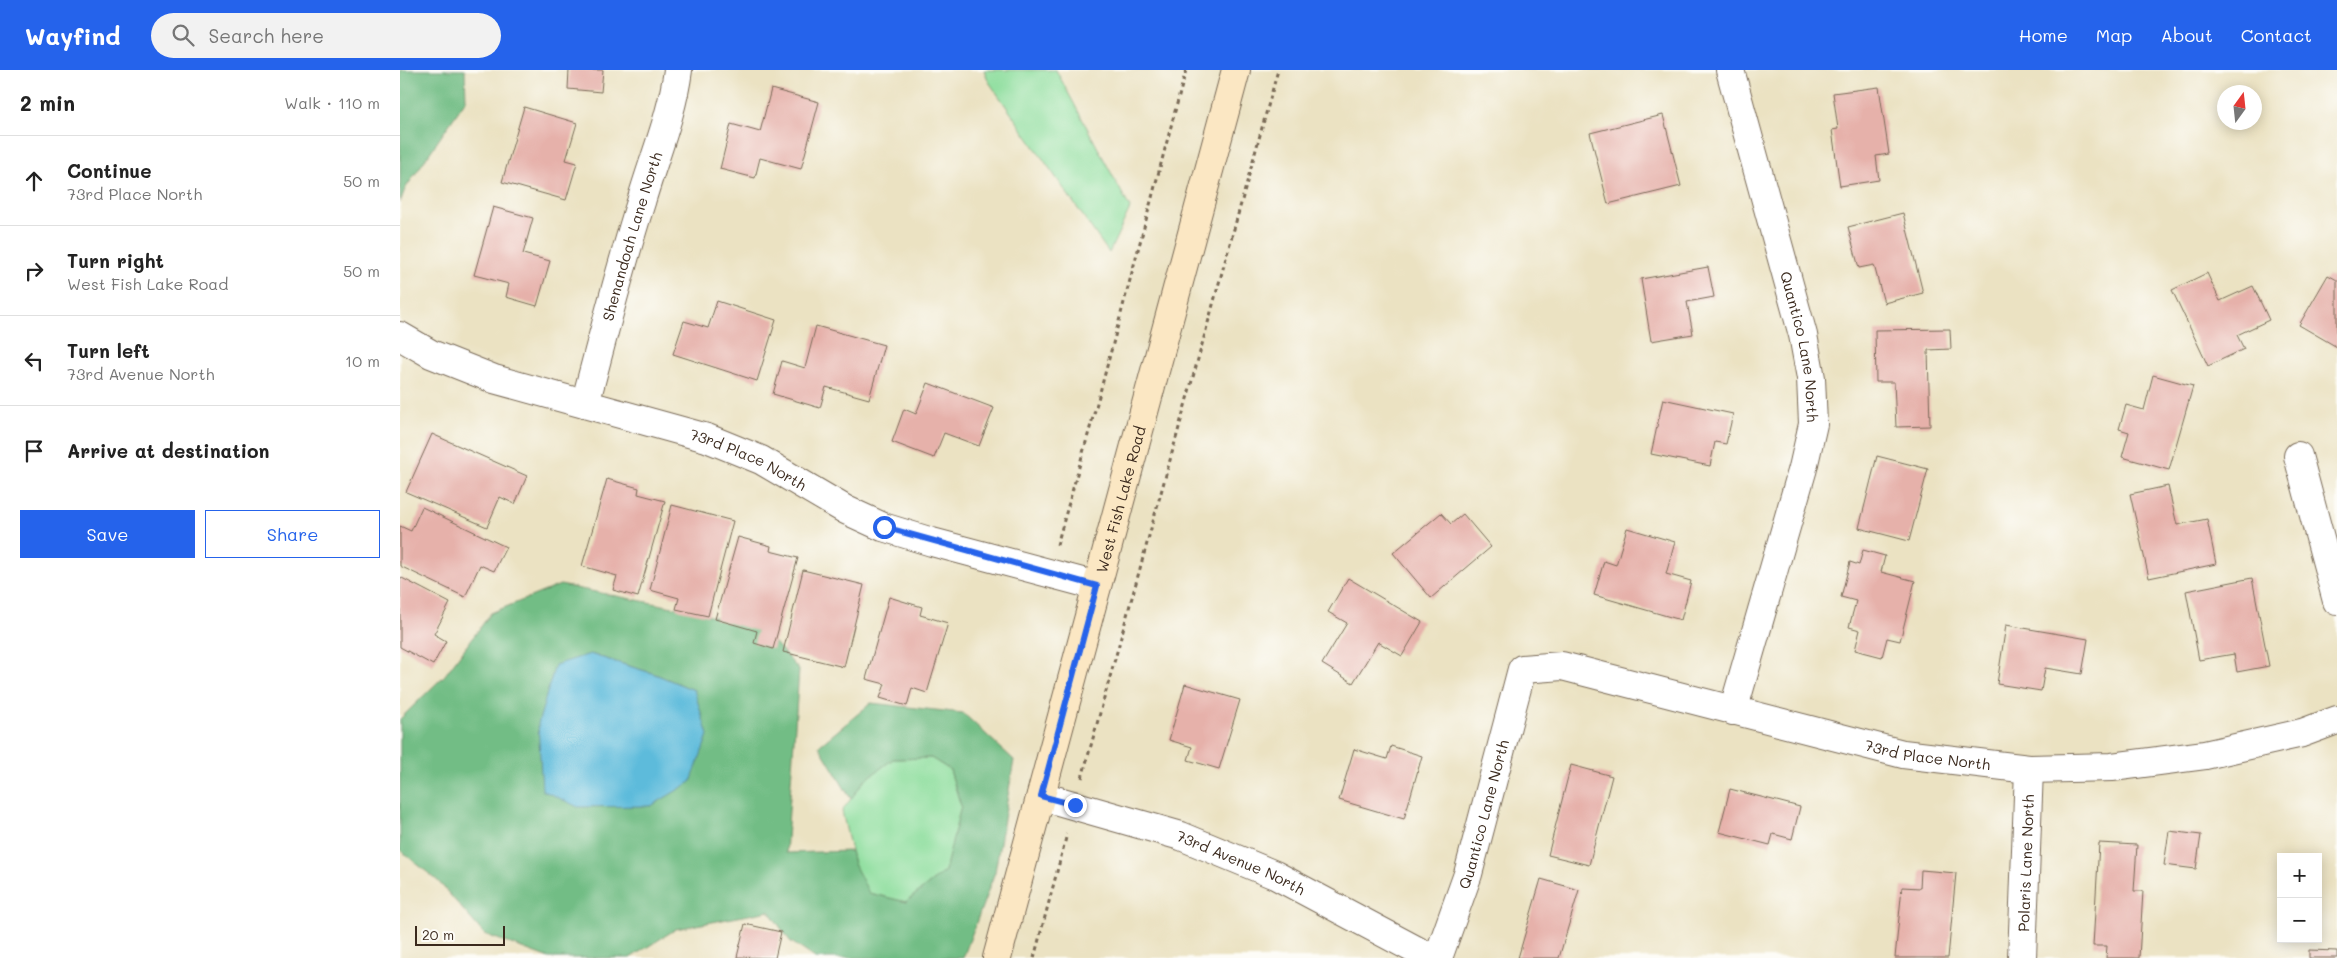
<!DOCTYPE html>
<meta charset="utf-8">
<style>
body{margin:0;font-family:Mali,sans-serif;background:#f2f2f2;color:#222}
.controls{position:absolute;right:15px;bottom:15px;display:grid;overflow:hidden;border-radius:0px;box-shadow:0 2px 12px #0003}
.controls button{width:45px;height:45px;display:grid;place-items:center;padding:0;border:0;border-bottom:1px solid #e0e0e0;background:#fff;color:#222;font:25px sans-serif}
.compass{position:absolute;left:1817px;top:15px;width:45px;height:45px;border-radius:50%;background:#fff;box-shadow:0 2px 12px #0003;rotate:15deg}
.scale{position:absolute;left:15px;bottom:12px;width:90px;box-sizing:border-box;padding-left:5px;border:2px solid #3b2a1e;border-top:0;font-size:14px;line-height:18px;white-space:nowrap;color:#3b2a1e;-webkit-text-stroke:4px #fdfcf7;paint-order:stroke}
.stop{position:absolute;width:15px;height:15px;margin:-11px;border:4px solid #2563eb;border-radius:50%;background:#fff}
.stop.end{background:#2563eb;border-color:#fff;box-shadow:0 1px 5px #0008}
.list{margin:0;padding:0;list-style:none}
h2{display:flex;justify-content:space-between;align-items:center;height:65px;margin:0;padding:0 20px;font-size:21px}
h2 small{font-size:16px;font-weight:400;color:#767676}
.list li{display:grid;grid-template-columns:32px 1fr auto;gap:15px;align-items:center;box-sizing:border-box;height:90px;padding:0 20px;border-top:1px solid #e0e0e0}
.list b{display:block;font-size:19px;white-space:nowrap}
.list p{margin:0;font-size:16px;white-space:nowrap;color:#767676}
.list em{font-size:16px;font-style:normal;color:#767676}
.actions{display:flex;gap:10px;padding:15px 20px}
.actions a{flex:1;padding:11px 0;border:1px solid #2563eb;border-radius:0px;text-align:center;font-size:18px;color:#2563eb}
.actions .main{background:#2563eb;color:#fff}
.icon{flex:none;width:28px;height:28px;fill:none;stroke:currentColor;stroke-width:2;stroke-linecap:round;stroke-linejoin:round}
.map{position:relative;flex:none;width:1937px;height:888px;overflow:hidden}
header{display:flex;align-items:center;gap:30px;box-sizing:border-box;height:70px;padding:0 25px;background:#2563eb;color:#fff}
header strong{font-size:24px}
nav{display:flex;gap:28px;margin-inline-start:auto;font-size:18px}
.search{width:350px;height:45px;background:#f2f2f2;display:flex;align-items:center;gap:12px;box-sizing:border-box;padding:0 18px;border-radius:28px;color:#767676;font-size:19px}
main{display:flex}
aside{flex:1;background:#fff}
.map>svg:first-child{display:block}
.green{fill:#8ede9e;stroke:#64845e}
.forest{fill:#72bd85;stroke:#567452;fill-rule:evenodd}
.water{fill:#5dbbdb;stroke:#4c727c}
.building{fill:#e6b1aa}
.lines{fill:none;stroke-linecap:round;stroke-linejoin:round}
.street-casing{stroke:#796a57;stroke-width:30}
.secondary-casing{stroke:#796a57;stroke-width:30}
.path{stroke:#796a57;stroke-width:3;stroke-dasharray:4 4;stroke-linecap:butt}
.street{stroke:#fff;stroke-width:28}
.secondary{stroke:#fbe7c3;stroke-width:28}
.route{stroke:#2563eb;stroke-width:6}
.labels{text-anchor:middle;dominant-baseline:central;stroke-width:4;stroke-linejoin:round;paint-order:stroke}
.street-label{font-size:15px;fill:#3b2a1e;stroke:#fdfcf7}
</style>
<header>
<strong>Wayfind</strong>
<div class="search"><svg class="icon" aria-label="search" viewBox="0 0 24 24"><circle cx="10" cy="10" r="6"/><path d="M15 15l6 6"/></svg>Search here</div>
<nav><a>Home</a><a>Map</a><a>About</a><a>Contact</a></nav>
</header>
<main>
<aside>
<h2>2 min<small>Walk · 110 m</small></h2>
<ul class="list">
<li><svg class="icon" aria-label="ahead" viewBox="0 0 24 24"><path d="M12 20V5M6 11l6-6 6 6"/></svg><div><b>Continue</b><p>73rd Place North</p></div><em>50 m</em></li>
<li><svg class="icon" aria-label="right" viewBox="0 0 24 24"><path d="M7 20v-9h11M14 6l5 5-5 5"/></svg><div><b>Turn right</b><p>West Fish Lake Road</p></div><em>50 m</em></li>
<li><svg class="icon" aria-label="left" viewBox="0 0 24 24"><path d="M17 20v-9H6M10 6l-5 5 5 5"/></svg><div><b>Turn left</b><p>73rd Avenue North</p></div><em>10 m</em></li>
<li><svg class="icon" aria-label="arrive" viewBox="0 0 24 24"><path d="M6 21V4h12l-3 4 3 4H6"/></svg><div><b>Arrive at destination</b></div></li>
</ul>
<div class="actions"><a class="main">Save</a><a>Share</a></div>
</aside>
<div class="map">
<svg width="1937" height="888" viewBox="0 0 1937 888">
<rect width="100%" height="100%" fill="#fdfcf7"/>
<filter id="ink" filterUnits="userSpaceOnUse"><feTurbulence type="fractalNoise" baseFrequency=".02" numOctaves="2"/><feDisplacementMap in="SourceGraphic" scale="10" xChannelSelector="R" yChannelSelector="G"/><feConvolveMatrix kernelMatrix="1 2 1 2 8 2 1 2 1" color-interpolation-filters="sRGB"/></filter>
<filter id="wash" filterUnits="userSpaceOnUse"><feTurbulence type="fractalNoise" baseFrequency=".0096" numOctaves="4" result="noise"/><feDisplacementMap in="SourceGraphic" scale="20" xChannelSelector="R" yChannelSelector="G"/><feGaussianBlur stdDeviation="1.12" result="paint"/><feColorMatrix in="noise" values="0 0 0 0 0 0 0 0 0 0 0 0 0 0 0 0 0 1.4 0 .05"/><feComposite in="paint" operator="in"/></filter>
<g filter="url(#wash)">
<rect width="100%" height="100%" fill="#ebe2c2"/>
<!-- green -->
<g class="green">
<path d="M584 0H656L730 138 709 183 589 12Z"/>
<path d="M531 688 550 700 561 736 545 801 506 832 468 823 454 794 442 741 464 711 493 689Z"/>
</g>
<!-- forest -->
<g class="forest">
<path d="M0 0H65L66 30 5 119 0 133Z"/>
<path d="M160 515 278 538 363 559 399 600 386 783 451 781 454 794 469 823 506 832 545 801 561 736 550 700 531 688 493 689 464 711 451 729 419 676 471 633 563 643 614 690 595 802 563 888H415L390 871 369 841 276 859 230 888H149L84 864 38 811 0 780V649L45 605 91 543ZM190 584 255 604 294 620Z"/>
</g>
<!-- water -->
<path class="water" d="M190 584 255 604 294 620 308 665 291 712 251 736 178 737 142 720 138 654 155 595Z"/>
<g id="blocks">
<!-- building -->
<g class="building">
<path d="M169 0H203L201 22 168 19Z"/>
<path d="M1479 17 1489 84 1476 86 1479 110 1440 116 1432 60 1438 59 1433 23Z"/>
<path d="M371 19 419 32 401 99 360 88 355 108 320 99 331 54 360 62Z"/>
<path d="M124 37 177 53 166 90 177 93 166 130 102 112Z"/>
<path d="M1263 45 1281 116 1208 134 1190 63Z"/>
<path d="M93 137 133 148 123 184 150 191 137 236 106 227 109 214 74 205Z"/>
<path d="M1503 143 1523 223 1484 233 1474 195 1459 198 1448 157Z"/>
<path d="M1308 197 1314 227 1287 232 1293 264 1251 271 1241 209Z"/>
<path d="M1807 203 1820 231 1853 216 1869 250 1837 265 1844 279 1808 296 1772 220Z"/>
<path d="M1928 205 1937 210V277L1899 255Z"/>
<path d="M317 231 376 250 357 311 273 284 284 251 308 258Z"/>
<path d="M416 256 484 275 469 329 426 317 420 338 373 324 382 291 405 298Z"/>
<path d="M1550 259 1551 279 1528 280 1530 356 1496 357 1494 312H1476L1475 260Z"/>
<path d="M1753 305 1793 316 1769 400 1722 387 1729 362 1719 359 1726 335 1744 340Z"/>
<path d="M528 313 594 338 579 376 544 363 534 388 492 372 504 339 516 344Z"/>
<path d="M1263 329 1333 344 1326 374 1315 372 1310 396 1251 384Z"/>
<path d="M32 364 127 406 115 434 100 427 87 457 6 422Z"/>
<path d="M1477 386 1528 399 1509 471 1459 458Z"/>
<path d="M207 409 239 418 238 424 265 431 238 527 213 520 217 506 182 496Z"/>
<path d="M1768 416 1777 455 1807 449 1816 494 1749 508 1730 424Z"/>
<path d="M272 435 333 451 308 546 276 539 279 528 250 520Z"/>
<path d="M22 437 106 477 94 501 80 495 65 527 0 496V456L11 461Z"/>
<path d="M1041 443 1051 454 1063 444 1091 477 1031 528 993 483Z"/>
<path d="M1227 458 1275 472 1266 504 1291 511 1281 550 1194 525 1204 491 1216 495Z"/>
<path d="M338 467 371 476 370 481 398 488 373 579 354 573 357 561 315 549Z"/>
<path d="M1463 480 1485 486 1481 502 1515 511 1500 571 1487 568 1482 587 1455 580 1460 560 1449 557 1456 531 1441 527 1450 492 1459 495Z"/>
<path d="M403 500 464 515 444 597 383 582Z"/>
<path d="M0 507 50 533 34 564 46 571 33 595 0 577Z"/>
<path d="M948 508 1022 552 1002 586 978 572 953 613 922 594 947 553 928 542Z"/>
<path d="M1852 508 1869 596 1837 602 1834 584 1799 590 1786 521Z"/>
<path d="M489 527 522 537 520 545 548 553 527 623 512 618 507 636 480 628 485 614 466 609Z"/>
<path d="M1606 555 1688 569 1682 604 1645 598 1641 621 1597 614Z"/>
<path d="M785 614 840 630 819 699 788 690 792 677 769 670Z"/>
<path d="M991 676 1022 686 1004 749 939 730 954 679 987 689Z"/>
<path d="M1171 695 1212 706 1189 795 1148 785Z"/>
<path d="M1330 719 1400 737 1392 769 1373 764 1370 775 1319 762Z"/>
<path d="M1769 761 1801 765 1796 799 1764 795Z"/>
<path d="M1699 773 1737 775 1734 821H1743L1739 888H1706L1707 876H1693Z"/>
<path d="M1521 800 1556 803 1548 888H1495L1502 817 1520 818Z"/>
<path d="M1141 809 1179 820 1159 888H1118Z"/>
<path d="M345 854 381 862 375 888 337 887Z"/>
<path d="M1909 880 1937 881V888H1909Z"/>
</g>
</g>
</g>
<g filter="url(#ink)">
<use href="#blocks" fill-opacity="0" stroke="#796a57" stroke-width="1"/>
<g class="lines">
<!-- street casing -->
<g class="street-casing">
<g id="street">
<path id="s1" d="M1330 0 1403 265 1411 308 1413 354 1403 398 1333 641"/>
<path id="s2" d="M0 266 31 284 94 309 307 368 361 390 446 440 483 457 532 472 697 516"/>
<path id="s3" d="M185 334C203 266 220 198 241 132 254 87 272 46 278 0"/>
<path d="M1898 386 1937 531"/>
<path id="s4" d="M641 726 781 766 875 805 1031 888"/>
<path id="s5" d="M1038 888 1068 804 1122 599 1162 596 1503 684 1629 699 1712 697 1805 685 1902 663 1937 650"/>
<path id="s6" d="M1622 888 1629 699"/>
</g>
</g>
<!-- secondary casing -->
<g class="secondary-casing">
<g id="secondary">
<path id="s7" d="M597 888 836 0"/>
</g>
</g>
<!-- path -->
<g class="path">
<path d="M657 475 699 326 786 0"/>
<path d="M682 708 878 0"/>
<path d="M634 888 667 764"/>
</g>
<!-- street -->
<use href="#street" class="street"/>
<!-- secondary -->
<use href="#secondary" class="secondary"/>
</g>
</g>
<g class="lines" filter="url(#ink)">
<!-- route -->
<path class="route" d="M484 457 697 516 641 726 675 735"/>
</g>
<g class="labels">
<!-- street labels -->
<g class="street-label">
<text stroke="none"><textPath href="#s3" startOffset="174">Shenandoah Lane North</textPath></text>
<text stroke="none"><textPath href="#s1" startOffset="286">Quantico Lane North</textPath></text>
<text stroke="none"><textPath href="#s2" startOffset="371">73rd Place North</textPath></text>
<text stroke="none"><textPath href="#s7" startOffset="475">West Fish Lake Road</textPath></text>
<text stroke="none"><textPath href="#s5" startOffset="718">73rd Place North</textPath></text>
<text stroke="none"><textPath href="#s5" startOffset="151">Quantico Lane North</textPath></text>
<text stroke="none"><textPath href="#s6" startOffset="95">Polaris Lane North</textPath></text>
<text stroke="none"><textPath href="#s4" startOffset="211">73rd Avenue North</textPath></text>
</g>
</g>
</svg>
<div class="controls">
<button>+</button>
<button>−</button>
</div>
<svg class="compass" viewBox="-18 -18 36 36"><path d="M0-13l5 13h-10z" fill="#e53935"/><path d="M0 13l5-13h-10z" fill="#767676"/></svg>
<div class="scale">20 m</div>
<div class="stop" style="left:484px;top:457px"></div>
<div class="stop end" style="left:675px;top:735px"></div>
</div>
</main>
